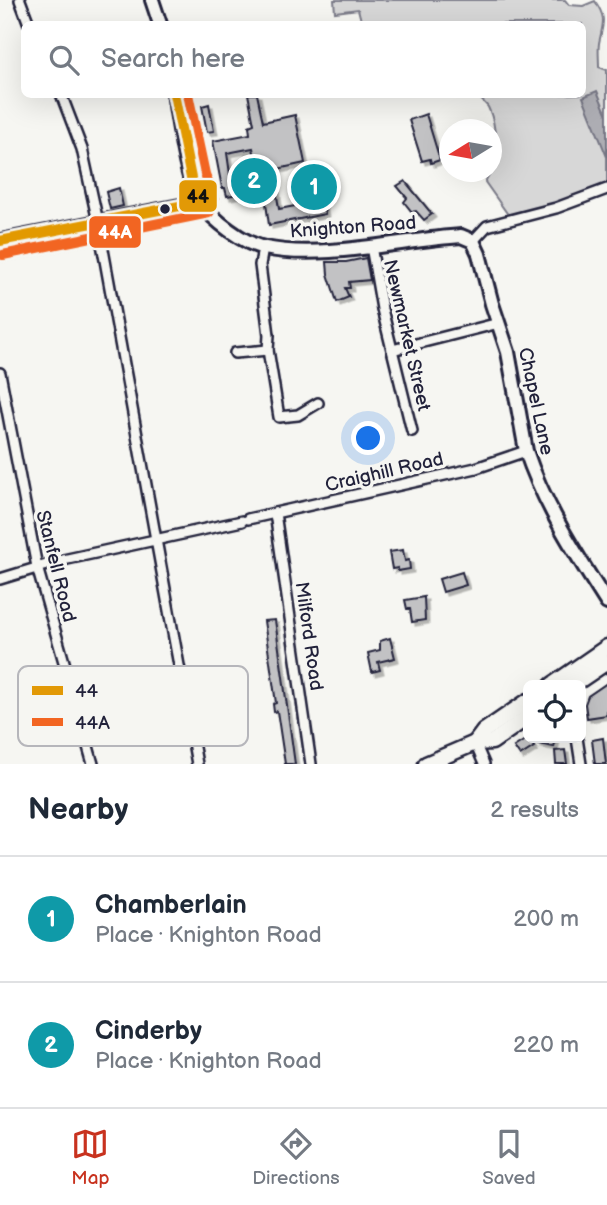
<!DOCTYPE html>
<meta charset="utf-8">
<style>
:root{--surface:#fff;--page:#f2f2f3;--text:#1f2937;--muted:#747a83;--line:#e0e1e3;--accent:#c8321e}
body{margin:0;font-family:"Balsamiq Sans",sans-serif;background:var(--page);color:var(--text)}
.controls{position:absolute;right:21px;bottom:21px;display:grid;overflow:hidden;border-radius:10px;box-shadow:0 7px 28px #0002}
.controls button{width:63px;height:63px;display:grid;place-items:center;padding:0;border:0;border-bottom:2px solid var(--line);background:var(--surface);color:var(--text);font:35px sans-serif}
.compass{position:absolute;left:439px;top:119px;width:63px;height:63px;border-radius:50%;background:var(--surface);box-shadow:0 7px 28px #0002;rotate:259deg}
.you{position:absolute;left:369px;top:439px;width:24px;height:24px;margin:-18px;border:5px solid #fff;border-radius:50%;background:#1a73e8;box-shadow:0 0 0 10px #1a73e833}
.badge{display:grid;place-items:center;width:46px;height:46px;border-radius:50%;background:var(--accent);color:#fff;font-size:23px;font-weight:700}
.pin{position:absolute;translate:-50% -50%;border:4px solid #fff;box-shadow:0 2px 7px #0006}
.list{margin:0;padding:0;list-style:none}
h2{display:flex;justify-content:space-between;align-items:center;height:91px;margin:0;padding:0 28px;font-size:30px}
h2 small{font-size:23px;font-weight:400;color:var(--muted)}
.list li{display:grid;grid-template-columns:46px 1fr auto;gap:21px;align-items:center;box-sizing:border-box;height:126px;padding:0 28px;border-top:2px solid var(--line)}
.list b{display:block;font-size:26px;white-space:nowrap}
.list p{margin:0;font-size:23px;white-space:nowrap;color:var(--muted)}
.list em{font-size:23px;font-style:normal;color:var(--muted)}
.icon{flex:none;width:38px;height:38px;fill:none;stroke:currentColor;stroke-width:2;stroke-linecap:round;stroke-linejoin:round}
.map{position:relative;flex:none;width:607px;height:764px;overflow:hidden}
.search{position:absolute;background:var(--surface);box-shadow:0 7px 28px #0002;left:21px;right:21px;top:21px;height:77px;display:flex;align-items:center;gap:18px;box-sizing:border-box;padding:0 24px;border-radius:10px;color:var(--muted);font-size:26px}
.sheet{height:343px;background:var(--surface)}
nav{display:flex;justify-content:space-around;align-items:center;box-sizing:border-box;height:98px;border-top:2px solid var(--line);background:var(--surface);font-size:19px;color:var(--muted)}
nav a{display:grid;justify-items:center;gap:4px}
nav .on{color:var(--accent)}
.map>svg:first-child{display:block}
</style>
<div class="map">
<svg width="607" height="764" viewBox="0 0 607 764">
<defs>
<filter id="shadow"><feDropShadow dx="3.5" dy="3.5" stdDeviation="0" flood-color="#0004"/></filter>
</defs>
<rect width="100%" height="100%" fill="#f6f6f2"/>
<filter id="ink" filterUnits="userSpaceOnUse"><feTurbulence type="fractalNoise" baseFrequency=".0143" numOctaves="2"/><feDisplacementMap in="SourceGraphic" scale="14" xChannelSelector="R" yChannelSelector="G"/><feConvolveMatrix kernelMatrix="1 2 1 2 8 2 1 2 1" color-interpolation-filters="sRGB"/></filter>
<g filter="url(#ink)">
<!-- green -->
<path fill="#d7d7d7" stroke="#7c7c89" stroke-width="2" d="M 334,0 L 565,0 L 569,5 L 583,6 L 595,1 C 607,19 603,23 599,43 C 598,50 599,59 599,67 L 607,70 L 607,184 L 554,205 L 509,216 L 485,182 C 497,163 499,129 488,107 C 485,103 480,99 477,95 L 582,94 L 582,24 L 362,24 L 358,9 L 335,12 Z"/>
<!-- water -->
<path fill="#adadb3" stroke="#757583" stroke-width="2" d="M 597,91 L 607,115 L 607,157 L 583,97 Z"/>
<!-- building -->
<g fill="#c2c2c4" stroke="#22223b" stroke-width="2" fill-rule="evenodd" filter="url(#shadow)">
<path d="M 248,94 L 257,94 L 263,122 L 295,115 L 305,163 L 273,170 L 279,209 L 311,203 L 305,171 L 316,169 L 325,214 L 269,225 L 264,189 L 227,196 L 225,188 L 222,188 L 213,141 L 250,134 L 249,126 L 254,124 ZM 253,148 L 259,176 L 231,181 L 227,153 Z"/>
<path d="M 209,104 L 214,131 L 207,132 L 202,106 Z"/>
<path d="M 426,114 L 440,160 L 431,163 L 430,159 L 422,161 L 409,120 Z"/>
<path d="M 405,181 L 432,214 L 424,220 L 416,211 L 412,212 L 404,202 L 407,198 L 397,186 Z"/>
<path d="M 119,188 L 123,206 L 110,209 L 106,192 Z"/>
<path d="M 366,258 L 370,280 L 349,282 L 350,288 L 345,288 L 349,297 L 337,302 L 328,274 L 327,262 L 346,262 Z"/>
<path d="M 403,550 L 405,561 L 409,560 L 410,569 L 398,571 L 398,568 L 392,569 L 389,552 Z"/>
<path d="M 462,572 L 466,585 L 443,592 L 439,579 Z"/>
<path d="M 424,597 L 425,620 L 412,622 L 410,609 L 407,609 L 405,600 Z"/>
<path d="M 275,620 L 283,677 L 295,764 L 285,764 L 277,711 L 274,712 L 273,704 L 276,703 L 264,621 Z"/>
<path d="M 390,638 L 395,658 L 378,662 L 380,670 L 372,672 L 368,653 L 380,650 L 380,641 Z"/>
<path d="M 607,683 L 607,715 L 587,718 L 585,704 L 588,696 Z"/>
<path d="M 528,738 L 534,747 L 520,756 L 514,747 Z"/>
<path d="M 539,738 L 556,738 L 554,747 L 538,744 Z"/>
<path d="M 603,738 L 606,764 L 595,764 L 592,740 Z"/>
<path d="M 565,750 L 567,764 L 556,764 L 555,751 Z"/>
</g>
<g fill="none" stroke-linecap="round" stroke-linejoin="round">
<defs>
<g id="street">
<path d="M 20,0 L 29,24"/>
<path d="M 61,94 L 82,149 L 98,222 L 197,764"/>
<path d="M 473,241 L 487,226 L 556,208 L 607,189"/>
<path d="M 371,246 L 382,309 L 412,431"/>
<path d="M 263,248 L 260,265 L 269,335 L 268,350 L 279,417 L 298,415 L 318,403"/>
<path d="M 392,350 L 499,323"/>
<path d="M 235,353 L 268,350"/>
<path d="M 0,373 L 37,567 L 93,764"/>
<path d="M 275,513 L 311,764"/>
<path d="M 248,519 L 476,468 L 526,451"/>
<path d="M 0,579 L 63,560 L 242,521"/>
<path d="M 577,738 L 581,764"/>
<path d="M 475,743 L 484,764"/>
</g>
<g id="secondary">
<path d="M 152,0 L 160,24"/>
<path d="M 174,94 C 179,121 186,182 201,203 C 213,220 244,244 265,248 C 322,260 402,240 461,236 L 473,241 L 479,254 L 492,304 L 508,352 L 526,451 C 544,505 577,556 607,603"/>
<path d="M 0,241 L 200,202"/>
</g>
<g id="primary">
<path d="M 552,685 L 607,647"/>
<path d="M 573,685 L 607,662"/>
<path d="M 475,743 L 484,731 L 528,701"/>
<path d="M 426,764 L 475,743 L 492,742 L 528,717"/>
</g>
</defs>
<!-- street casing -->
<use href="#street" stroke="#22223b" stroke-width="14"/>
<!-- secondary casing -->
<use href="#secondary" stroke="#22223b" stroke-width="18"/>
<!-- primary casing -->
<use href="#primary" stroke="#22223b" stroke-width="19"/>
<!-- street -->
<use href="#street" stroke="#f6f6f2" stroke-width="9"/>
<!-- secondary -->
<use href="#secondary" stroke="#f6f6f2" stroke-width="12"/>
<!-- primary -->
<use href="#primary" stroke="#f6f6f2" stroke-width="14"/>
<defs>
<path id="bus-1" d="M 0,241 L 200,202 L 191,178 L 174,94"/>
<path id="bus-2" d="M 3,255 L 209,213 L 213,206 L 214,200 L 205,174 L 188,94"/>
</defs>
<!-- bus-1 casing -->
<use href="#bus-1" stroke="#f6f6f2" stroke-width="16"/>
<!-- bus-2 casing -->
<use href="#bus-2" stroke="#f6f6f2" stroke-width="16"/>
<!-- bus-1 -->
<use href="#bus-1" stroke="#e29906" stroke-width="10"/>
<!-- bus-2 -->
<use href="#bus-2" stroke="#f26522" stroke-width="10"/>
</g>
</g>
<!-- markers -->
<circle fill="#22223b" stroke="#f6f6f2" stroke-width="2.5" cx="165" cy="209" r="6"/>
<g text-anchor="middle" stroke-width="7" stroke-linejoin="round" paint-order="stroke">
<!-- street labels -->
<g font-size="19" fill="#22223b" stroke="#f6f6f2">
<text transform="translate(353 226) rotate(-4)" y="7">Knighton Road</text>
<text transform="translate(408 335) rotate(77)" y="7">Newmarket Street</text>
<text transform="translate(537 401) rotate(78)" y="7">Chapel Lane</text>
<text transform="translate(384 471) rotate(-13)" y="7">Craighill Road</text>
<text transform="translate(57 566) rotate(76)" y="7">Stanfell Road</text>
<text transform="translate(310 636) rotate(82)" y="7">Milford Road</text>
</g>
</g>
<!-- legend -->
<rect x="18" y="666" width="230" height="80" rx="10" fill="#f6f6f2" stroke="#b6b6bb" stroke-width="2"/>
<rect x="32" y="686" width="31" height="9" fill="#e29906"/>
<rect x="32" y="718" width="31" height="8" fill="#f26522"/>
<g font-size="19" fill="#22223b">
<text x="75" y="697">44</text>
<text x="75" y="729">44A</text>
</g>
<g stroke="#f6f6f2" stroke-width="2.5">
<rect x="178" y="179" width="40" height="34" rx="7" fill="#e29906"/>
<rect x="88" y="215" width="54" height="34" rx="7" fill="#f26522"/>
</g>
<g font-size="19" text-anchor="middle" font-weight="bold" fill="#fff">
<text x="115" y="239">44A</text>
</g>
<g font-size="19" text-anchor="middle" font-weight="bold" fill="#111">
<text x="198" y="203">44</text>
</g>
</svg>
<div class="controls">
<button><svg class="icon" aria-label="locate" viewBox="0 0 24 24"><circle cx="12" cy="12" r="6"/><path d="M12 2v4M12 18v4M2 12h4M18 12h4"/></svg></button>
</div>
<svg class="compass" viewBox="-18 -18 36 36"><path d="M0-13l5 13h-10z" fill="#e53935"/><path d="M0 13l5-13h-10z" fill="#747a83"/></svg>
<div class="you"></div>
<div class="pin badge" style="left:314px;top:187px;background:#0f9aa8">1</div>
<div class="pin badge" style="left:254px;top:181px;background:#0f9aa8">2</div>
<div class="search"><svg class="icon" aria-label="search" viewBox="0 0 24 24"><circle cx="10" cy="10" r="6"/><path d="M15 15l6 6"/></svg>Search here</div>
</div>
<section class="sheet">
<h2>Nearby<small>2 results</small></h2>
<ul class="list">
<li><span class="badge" style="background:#0f9aa8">1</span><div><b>Chamberlain</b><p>Place · Knighton Road</p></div><em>200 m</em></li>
<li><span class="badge" style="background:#0f9aa8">2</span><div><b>Cinderby</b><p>Place · Knighton Road</p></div><em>220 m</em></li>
</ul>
</section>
<nav>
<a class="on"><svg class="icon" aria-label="map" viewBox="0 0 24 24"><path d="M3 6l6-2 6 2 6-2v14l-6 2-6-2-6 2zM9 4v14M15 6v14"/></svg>Map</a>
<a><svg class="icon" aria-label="directions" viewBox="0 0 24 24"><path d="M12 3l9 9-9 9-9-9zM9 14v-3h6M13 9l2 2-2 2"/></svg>Directions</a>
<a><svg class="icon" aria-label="saved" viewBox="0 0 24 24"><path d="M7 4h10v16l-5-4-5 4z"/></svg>Saved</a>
</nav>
